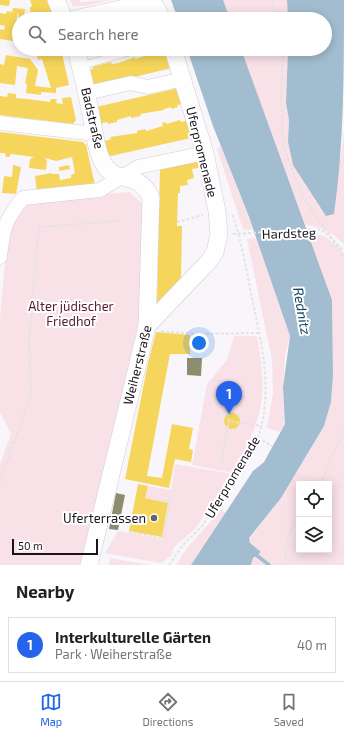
<!DOCTYPE html>
<meta charset="utf-8">
<style>
:root{--surface:#fff;--page:#f2f2f2;--text:#202124;--muted:#757577;--line:#e0e0e0;--accent:#2563eb}
body{margin:0;font-family:"Exo 2",sans-serif;background:var(--page);color:var(--text)}
.controls{position:absolute;right:12px;bottom:12px;display:grid;overflow:hidden;border-radius:0px;box-shadow:0 2px 10px #0003}
.controls button{width:36px;height:36px;display:grid;place-items:center;padding:0;border:0;border-bottom:1px solid var(--line);background:var(--surface);color:var(--text);font:20px sans-serif}
.scale{position:absolute;left:12px;bottom:10px;width:86px;box-sizing:border-box;padding-left:4px;border:2px solid #19151f;border-top:0;font-size:11px;line-height:14px;white-space:nowrap;color:#19151f;-webkit-text-stroke:3px #fff;paint-order:stroke}
.you{position:absolute;left:199px;top:343px;width:14px;height:14px;margin:-10px;border:3px solid #fff;border-radius:50%;background:#1a73e8;box-shadow:0 0 0 6px #1a73e833}
.badge{display:grid;place-items:center;width:26px;height:26px;border-radius:50%;background:var(--accent);color:#fff;font-size:13px;font-weight:700}
.pin{position:absolute;translate:-50% -33px;filter:drop-shadow(0 1px 2px #0008)}
.pin::after{content:'';position:absolute;top:21px;width:14px;height:12px;background:inherit;clip-path:polygon(0 0,100% 0,50% 100%)}
.list{margin:0;padding:0;list-style:none}
h2{display:flex;justify-content:space-between;align-items:center;height:52px;margin:0;padding:0 16px;font-size:17px}
h2 small{font-size:13px;font-weight:400;color:var(--muted)}
.list li{display:grid;grid-template-columns:26px 1fr auto;gap:12px;align-items:center;box-sizing:border-box;height:56px;margin:0 8px 8px;padding:0 8px;border:1px solid var(--line);border-radius:0px}
.list b{display:block;font-size:15px;white-space:nowrap}
.list p{margin:0;font-size:13px;white-space:nowrap;color:var(--muted)}
.list em{font-size:13px;font-style:normal;color:var(--muted)}
.icon{flex:none;width:22px;height:22px;fill:none;stroke:currentColor;stroke-width:2;stroke-linecap:round;stroke-linejoin:round}
.map{position:relative;flex:none;width:344px;height:565px;overflow:hidden}
.search{position:absolute;background:var(--surface);box-shadow:0 2px 10px #0003;left:12px;right:12px;top:12px;height:44px;display:flex;align-items:center;gap:10px;box-sizing:border-box;padding:0 14px;border-radius:22px;color:var(--muted);font-size:15px}
.sheet{height:116px;background:var(--surface)}
nav{display:flex;justify-content:space-around;align-items:center;box-sizing:border-box;height:56px;border-top:1px solid var(--line);background:var(--surface);font-size:11px;color:var(--muted)}
nav a{display:grid;justify-items:center;gap:2px}
nav .on{color:var(--accent)}
.map>svg:first-child{display:block}
</style>
<div class="map">
<svg width="344" height="565" viewBox="0 0 344 565">
<rect width="100%" height="100%" fill="#f8f6fa"/>
<!-- green -->
<g fill="#f9e2e7" fill-rule="evenodd">
<path d="M 70,0 L 80,0 L 80,2 L 110,0 L 85,6 L 73,6 Z"/>
<path d="M 222,0 L 287,0 L 288,19 L 229,19 Z"/>
<path d="M 143,8 L 145,17 L 136,19 L 118,19 L 141,14 Z"/>
<path d="M 239,49 L 288,49 L 286,103 L 289,120 L 288,142 L 293,165 L 308,187 L 341,158 L 344,132 L 344,244 C 331,232 321,226 303,225 Z"/>
<path d="M 221,147 L 253,229 L 243,230 L 217,148 Z"/>
<path d="M 129,192 L 145,206 L 140,327 L 83,565 L 0,565 L 0,464 L 11,434 L 0,412 L 0,319 L 8,228 L 24,202 Z"/>
<path d="M 308,233 C 329,235 330,240 344,254 L 344,565 L 251,565 L 253,558 L 249,539 L 281,498 L 324,426 L 331,402 L 333,376 L 332,300 ZM 299,484 L 329,484 L 329,550 L 299,550 Z"/>
<path d="M 256,238 L 290,336 L 285,356 L 283,387 L 285,424 L 280,432 L 267,428 L 273,393 L 272,360 L 247,239 Z"/>
<path d="M 234,336 L 257,336 C 260,355 264,377 262,398 C 259,425 245,449 233,473 L 192,465 L 207,384 L 227,360 Z"/>
<path d="M 175,464 L 232,474 L 195,529 L 174,547 L 171,556 L 161,563 L 105,553 L 118,531 L 162,539 L 168,503 L 145,498 L 148,486 L 171,490 Z"/>
<path d="M 221,510 L 226,513 L 191,565 L 176,565 L 187,548 Z"/>
<path d="M 110,558 L 150,565 L 109,565 Z"/>
</g>
<!-- water -->
<g fill="#a2bdcf">
<path d="M 171,0 L 223,0 L 230,19 L 178,19 Z"/>
<path d="M 287,0 L 344,0 C 344,71 344,145 334,214 L 326,216 L 293,165 L 288,142 L 289,120 L 286,103 L 288,49 L 325,49 L 325,19 L 288,19 Z"/>
<path d="M 187,49 L 241,49 L 332,300 L 333,376 L 331,402 L 324,426 L 281,498 L 249,538 L 250,543 L 261,552 L 253,558 L 251,565 L 191,565 L 253,471 L 264,462 L 285,424 L 283,387 L 290,336 L 249,217 L 213,126 Z"/>
</g>
<!-- homes -->
<g fill="#f6d55c">
<path d="M 0,0 L 10,0 L 9,6 L 0,5 Z"/>
<path d="M 30,0 L 50,0 L 54,19 L 33,19 L 30,10 L 30,7 L 32,6 Z"/>
<path d="M 13,8 L 25,9 L 24,16 L 19,18 L 18,12 L 14,33 L 19,33 L 19,42 L 0,39 L 0,29 L 4,30 L 5,26 L 0,25 L 0,13 L 6,14 L 7,11 L 12,12 Z"/>
<path d="M 40,49 L 61,49 L 69,85 L 56,88 L 56,93 L 41,92 L 41,95 L 26,93 L 27,84 L 25,84 L 28,68 L 17,66 L 15,85 L 0,83 L 0,64 L 4,65 L 6,55 L 30,59 L 38,70 L 35,86 L 51,88 L 42,59 L 38,60 L 36,52 L 40,51 Z"/>
<path d="M 83,49 L 108,49 L 108,50 L 104,52 L 104,51 L 90,54 L 90,52 L 84,53 Z"/>
<path d="M 160,51 L 160,53 L 167,51 L 172,68 L 92,87 L 88,70 L 93,69 L 92,67 L 111,62 L 112,64 L 118,63 L 135,57 L 135,59 Z"/>
<path d="M 179,88 L 184,104 L 177,105 L 178,107 L 171,109 L 171,107 L 164,109 L 164,110 L 140,114 L 141,116 L 131,118 L 131,116 L 117,120 L 117,122 L 108,124 L 107,122 L 100,124 L 96,107 Z"/>
<path d="M 8,93 L 16,94 L 16,98 L 27,99 L 50,102 L 51,99 L 57,99 L 56,103 L 63,104 L 62,98 L 71,97 L 76,120 L 73,124 L 0,115 L 0,96 L 7,97 Z"/>
<path d="M 180,120 L 181,122 L 189,120 L 195,137 L 111,156 L 108,154 L 105,141 L 111,139 L 110,137 L 137,133 L 137,131 L 145,129 L 146,131 L 163,126 L 162,123 L 166,122 L 166,124 Z"/>
<path d="M 0,132 L 83,142 L 86,145 L 95,185 L 37,193 L 35,176 L 52,173 L 52,174 L 59,174 L 60,180 L 71,178 L 71,175 L 75,173 L 72,157 L 56,161 L 45,158 L 47,161 L 46,170 L 29,168 L 30,159 L 34,157 L 11,154 L 9,157 L 6,157 L 5,153 L 0,153 Z"/>
<path d="M 197,158 L 199,168 L 192,169 L 194,178 L 187,180 L 188,185 L 180,186 L 180,193 L 178,193 L 177,226 L 182,226 L 181,278 L 157,306 L 160,168 Z"/>
<path d="M 13,165 L 21,167 L 16,194 L 2,193 L 4,176 L 12,177 Z"/>
<path d="M 69,165 L 70,169 L 59,171 L 59,167 Z"/>
<path d="M 156,332 L 190,335 L 190,354 L 170,354 L 147,476 L 162,478 L 172,424 L 193,428 L 189,449 L 193,450 L 191,462 L 175,459 L 169,488 L 125,479 L 148,363 Z"/>
<circle cx="232" cy="421" r="8"/>
<path d="M 138,484 L 148,486 L 145,498 L 168,503 L 162,537 L 129,531 Z"/>
</g>
<!-- industry -->
<g fill="#8c8c6e">
<path d="M 187,358 L 202,358 L 201,376 L 187,375 Z"/>
<path d="M 116,493 L 125,495 L 118,530 L 109,529 Z"/>
</g>
<g fill="none" stroke-linecap="round" stroke-linejoin="round">
<!-- stream -->
<path stroke="#a2bdcf" stroke-width="3.5" d="M 255,554 L 269,565"/>
<defs>
<path id="service" d="M 80,66 L 140,49"/>
<g id="minor">
<path d="M 87,93 L 131,83 L 148,87 L 183,79"/>
<path d="M 0,123 L 95,134"/>
<path d="M 0,257 C 3,229 4,221 23,198 L 100,190 L 138,167 L 205,153"/>
</g>
<g id="tertiary">
<path d="M 56,0 L 64,19"/>
<path d="M 75,19 L 147,3 L 156,7 L 162,19"/>
<path d="M 76,49 C 82,71 87,93 91,115 C 94,131 96,152 105,166 C 116,184 139,170 151,198 L 147,326 L 89,565"/>
<path d="M 147,326 L 210,260 L 215,252 L 219,234 L 217,211 L 205,153 L 173,49"/>
</g>
</defs>
<!-- service casing -->
<use href="#service" stroke="#d1ced5" stroke-width="8"/>
<!-- minor casing -->
<use href="#minor" stroke="#d1ced5" stroke-width="15"/>
<!-- tertiary casing -->
<use href="#tertiary" stroke="#d1ced5" stroke-width="18"/>
<!-- path -->
<g stroke="#e3e2e4" stroke-width="2" stroke-dasharray="3 2" stroke-linecap="butt">
<path d="M 273,0 L 272,7 L 279,19"/>
<path d="M 283,49 L 281,97 L 283,145 L 302,196 L 344,256"/>
<path d="M 177,222 L 203,215"/>
<path d="M 233,234 L 317,229"/>
<path d="M 161,331 L 194,334 L 260,333"/>
<path d="M 213,380 L 232,383 L 227,410 L 229,421 L 262,426"/>
<path d="M 258,438 L 272,446"/>
<path d="M 221,462 L 229,422"/>
<path d="M 0,482 L 31,394 L 29,339 L 39,227 L 120,221"/>
<path d="M 320,484 L 344,429"/>
<path d="M 129,532 L 163,538 L 170,502 L 159,500"/>
<path d="M 169,565 L 182,546 L 203,525 L 258,438 C 274,390 261,341 251,294 C 246,267 241,240 232,213"/>
<path d="M 286,565 C 284,547 288,531 299,516"/>
</g>
<!-- service -->
<use href="#service" stroke="#fefefe" stroke-width="7"/>
<!-- minor -->
<use href="#minor" stroke="#fefefe" stroke-width="14"/>
<!-- tertiary -->
<use href="#tertiary" stroke="#fefefe" stroke-width="17"/>
<!-- path-bridge -->
<path stroke="#e3e2e4" stroke-width="2" stroke-dasharray="3 2" stroke-linecap="butt" d="M 317,229 L 325,232 L 344,251"/>
</g>
<!-- markers -->
<circle fill="#67646c" stroke="#fff" stroke-width="1.5" cx="154" cy="518" r="4"/>
<g text-anchor="middle" stroke-width="4" stroke-linejoin="round" paint-order="stroke">
<!-- street labels -->
<g font-size="13" fill="#19151f" stroke="#fff">
<text transform="translate(93 118) rotate(77)" y="5">Badstraße</text>
<text transform="translate(202 152) rotate(76)" y="5">Uferpromenade</text>
<text transform="translate(289 233) rotate(-2)" y="5">Hardsteg</text>
<text transform="translate(137 365) rotate(-76)" y="5">Weiherstraße</text>
<text transform="translate(232 477) rotate(-59)" y="5">Uferpromenade</text>
</g>
<!-- park labels -->
<g font-size="13" fill="#541c2d" stroke="#fff">
<text x="71" y="311">Alter jüdischer<tspan x="71" dy="15">Friedhof</tspan></text>
</g>
<!-- poi labels -->
<g font-size="13" fill="#19151f" stroke="#fff" text-anchor="end">
<text x="146" y="523">Uferterrassen</text>
</g>
<!-- water labels -->
<g font-size="14" font-style="italic" fill="#144761" stroke="#fff">
<text transform="translate(302 311) rotate(80)" y="5">Rednitz</text>
</g>
</g>
</svg>
<div class="controls">
<button><svg class="icon" aria-label="locate" viewBox="0 0 24 24"><circle cx="12" cy="12" r="6"/><path d="M12 2v4M12 18v4M2 12h4M18 12h4"/></svg></button>
<button><svg class="icon" aria-label="layers" viewBox="0 0 24 24"><path d="M12 4l9 5-9 5-9-5zM3 14l9 5 9-5"/></svg></button>
</div>
<div class="scale">50 m</div>
<div class="you"></div>
<div class="pin badge" style="left:229px;top:414px">1</div>
<div class="search"><svg class="icon" aria-label="search" viewBox="0 0 24 24"><circle cx="10" cy="10" r="6"/><path d="M15 15l6 6"/></svg>Search here</div>
</div>
<section class="sheet">
<h2>Nearby<small></small></h2>
<ul class="list">
<li><span class="badge">1</span><div><b>Interkulturelle Gärten</b><p>Park · Weiherstraße</p></div><em>40 m</em></li>
</ul>
</section>
<nav>
<a class="on"><svg class="icon" aria-label="map" viewBox="0 0 24 24"><path d="M3 6l6-2 6 2 6-2v14l-6 2-6-2-6 2zM9 4v14M15 6v14"/></svg>Map</a>
<a><svg class="icon" aria-label="directions" viewBox="0 0 24 24"><path d="M12 3l9 9-9 9-9-9zM9 14v-3h6M13 9l2 2-2 2"/></svg>Directions</a>
<a><svg class="icon" aria-label="saved" viewBox="0 0 24 24"><path d="M7 4h10v16l-5-4-5 4z"/></svg>Saved</a>
</nav>
